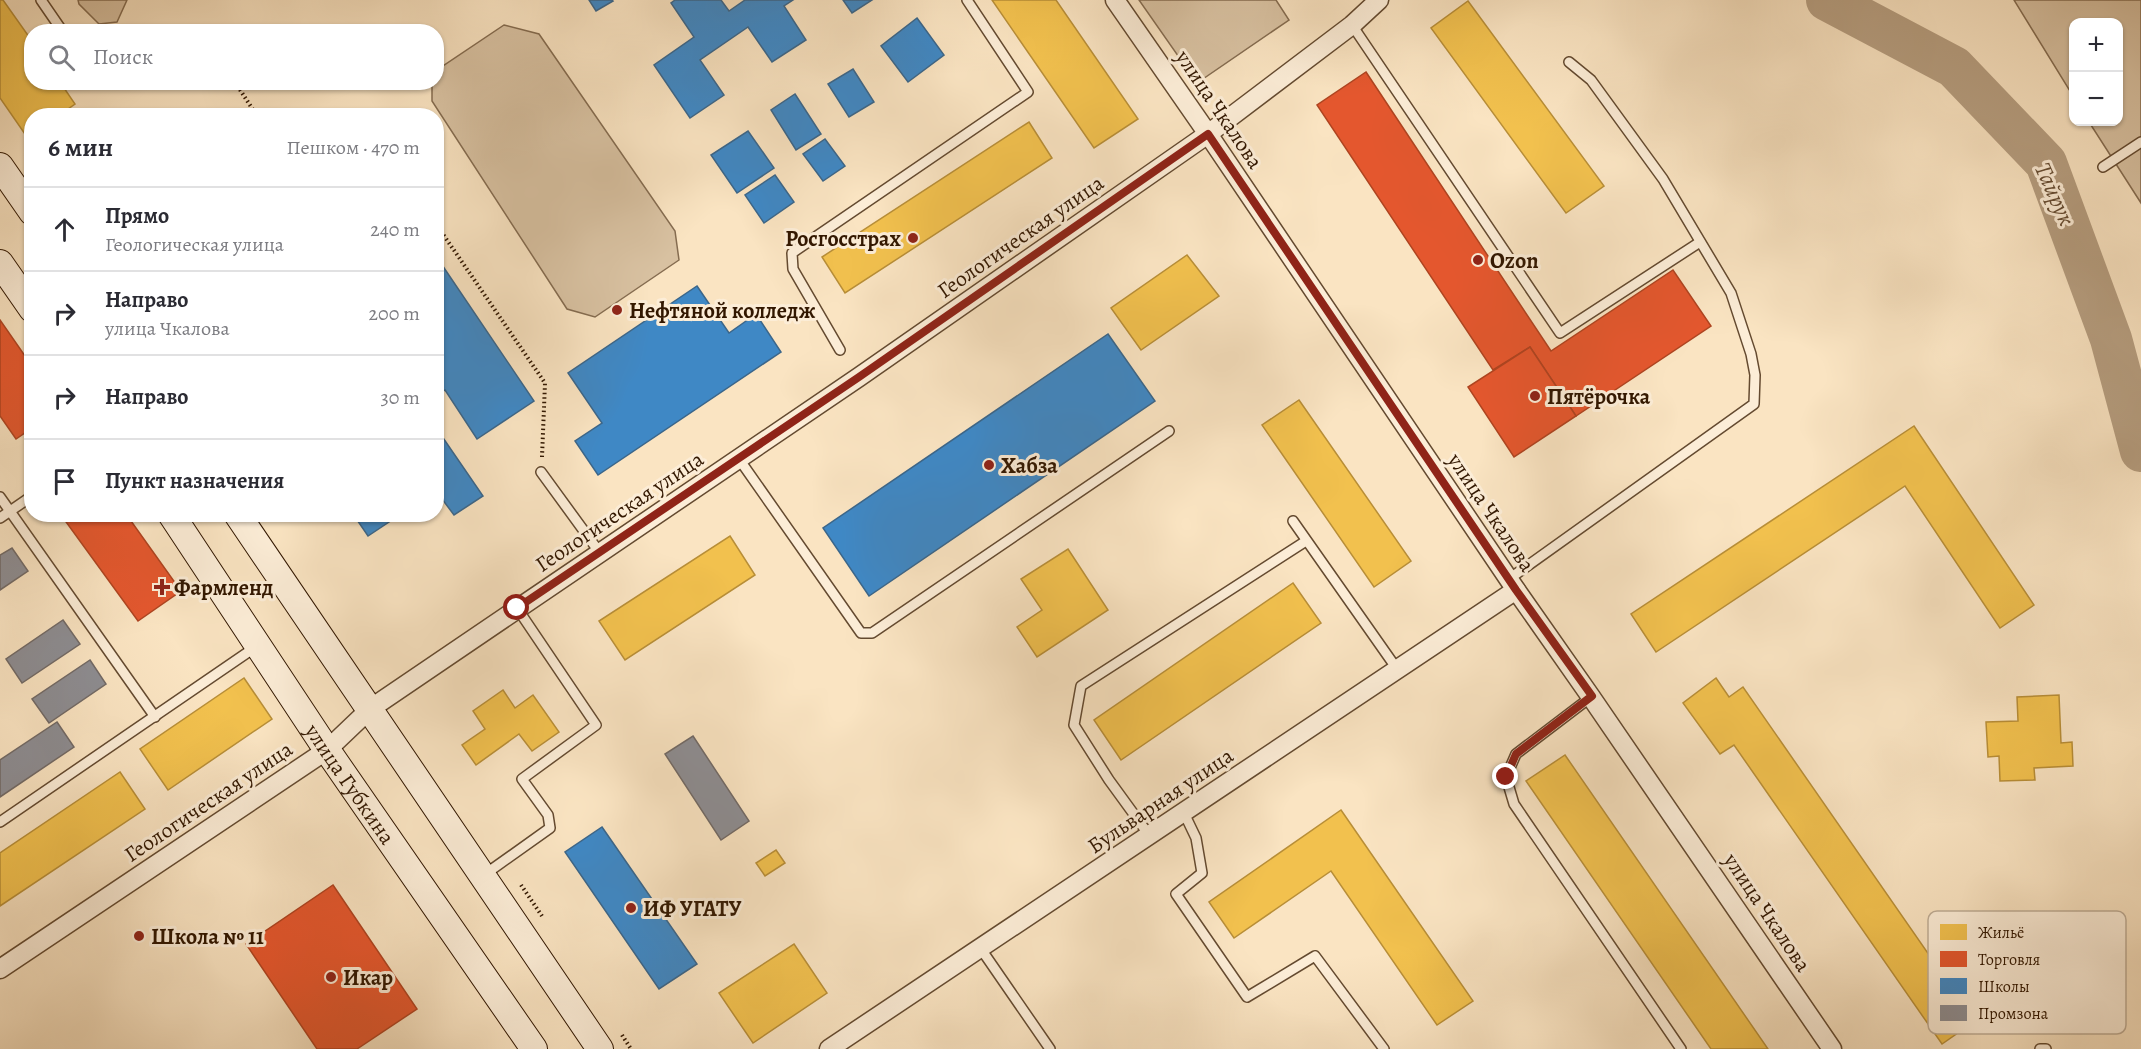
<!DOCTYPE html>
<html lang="ru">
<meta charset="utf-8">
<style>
:root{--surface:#fff;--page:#f2f2f3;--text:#2b2b33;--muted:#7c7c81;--line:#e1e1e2}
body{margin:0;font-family:Alegreya,serif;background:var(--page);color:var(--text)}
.controls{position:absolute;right:18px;top:18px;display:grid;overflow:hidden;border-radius:12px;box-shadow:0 2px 4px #0004}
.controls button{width:54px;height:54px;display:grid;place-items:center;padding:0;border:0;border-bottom:2px solid var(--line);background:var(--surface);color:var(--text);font:30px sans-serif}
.stop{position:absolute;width:18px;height:18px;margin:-14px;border:4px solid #8f2418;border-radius:50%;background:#fff}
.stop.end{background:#8f2418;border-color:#fff;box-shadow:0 2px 6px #0008}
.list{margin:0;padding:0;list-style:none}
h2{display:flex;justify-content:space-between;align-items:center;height:78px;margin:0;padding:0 24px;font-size:26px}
h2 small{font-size:20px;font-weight:400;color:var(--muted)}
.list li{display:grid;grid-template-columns:39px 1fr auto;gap:18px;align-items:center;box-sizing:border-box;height:84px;padding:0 24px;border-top:2px solid var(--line)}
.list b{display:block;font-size:22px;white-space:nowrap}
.list p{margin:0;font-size:20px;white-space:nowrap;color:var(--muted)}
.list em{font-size:20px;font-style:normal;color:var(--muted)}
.icon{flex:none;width:33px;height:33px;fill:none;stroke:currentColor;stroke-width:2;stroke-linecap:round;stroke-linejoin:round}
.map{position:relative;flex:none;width:2141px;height:1049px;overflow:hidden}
.search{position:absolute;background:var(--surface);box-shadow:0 2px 4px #0004;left:24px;top:24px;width:420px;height:66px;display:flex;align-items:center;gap:15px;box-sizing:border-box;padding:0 21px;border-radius:24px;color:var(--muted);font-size:22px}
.panel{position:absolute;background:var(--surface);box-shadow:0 2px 4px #0004;left:24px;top:108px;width:420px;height:414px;border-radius:24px}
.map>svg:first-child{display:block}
</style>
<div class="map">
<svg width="2141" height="1049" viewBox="0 0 2141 1049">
<rect width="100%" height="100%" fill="#fae4c2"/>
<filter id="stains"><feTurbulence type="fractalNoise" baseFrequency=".00333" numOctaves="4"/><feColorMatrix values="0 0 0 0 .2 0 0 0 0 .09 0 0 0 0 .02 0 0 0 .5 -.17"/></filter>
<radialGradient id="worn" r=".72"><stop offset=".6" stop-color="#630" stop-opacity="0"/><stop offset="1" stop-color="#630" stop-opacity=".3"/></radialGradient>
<!-- green -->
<g fill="#d8c1a1" stroke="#856c50" stroke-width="1.5">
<path d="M 78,0 L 127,0 L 117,22 L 99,24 L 79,4 Z"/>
<path d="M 1139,0 L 1276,0 L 1289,20 L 1197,83 Z"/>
<path d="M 2014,0 L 2141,0 L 2141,203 L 2089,122 L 2118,122 L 2118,22 L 2074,22 L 2073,96 Z"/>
<path d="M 504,25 L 539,34 L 675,231 L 679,260 L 595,317 L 567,309 L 432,101 L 432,83 L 436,82 L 437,70 Z"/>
</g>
<!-- homes -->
<g fill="#f2c14e" stroke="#b88e37" stroke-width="1.5">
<path d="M 0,0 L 3,0 L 32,41 L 32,82 L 60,82 L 75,104 L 58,116 L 32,116 L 32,134 L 27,137 L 0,98 Z"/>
<path d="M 992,0 L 1056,0 L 1138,119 L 1094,148 Z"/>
<path d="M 1468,1 L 1604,186 L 1566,213 L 1431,28 Z"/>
<path d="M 1029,122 L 1052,158 L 845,293 L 822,257 Z"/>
<path d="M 1187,255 L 1219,296 L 1141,350 L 1111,308 Z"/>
<path d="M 1299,400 L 1411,561 L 1374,587 L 1262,425 Z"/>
<path d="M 1914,426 L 2034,605 L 2000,628 L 1905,486 L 1656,652 L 1631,614 Z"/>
<path d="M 730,536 L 755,575 L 625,660 L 599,621 Z"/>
<path d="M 1068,549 L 1108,610 L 1037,657 L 1017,627 L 1042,610 L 1021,579 Z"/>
<path d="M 1293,583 L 1321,623 L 1121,760 L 1094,720 Z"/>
<path d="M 244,678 L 272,719 L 168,790 L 140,749 Z"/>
<path d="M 1716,678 L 1729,697 L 1743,687 L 1975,1021 L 1942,1044 L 1734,745 L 1720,754 L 1683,703 Z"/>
<path d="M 503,690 L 515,708 L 533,695 L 559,732 L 532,751 L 519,734 L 476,765 L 462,745 L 485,729 L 473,711 Z"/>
<path d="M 2059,695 L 2061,743 L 2072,742 L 2073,766 L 2034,768 L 2035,780 L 2000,781 L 1999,756 L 1988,757 L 1986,722 L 2018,721 L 2017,697 Z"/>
<path d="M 1565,755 L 1768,1049 L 1711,1049 L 1526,781 Z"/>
<path d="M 120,772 L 145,809 L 0,906 L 0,853 Z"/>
<path d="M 1341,810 L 1473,1001 L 1437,1025 L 1331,871 L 1234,938 L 1209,902 Z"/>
<path d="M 776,850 L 785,863 L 765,876 L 756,863 Z"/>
<path d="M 794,944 L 827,993 L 753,1043 L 719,993 Z"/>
</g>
<!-- shops -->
<g fill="#e4572e" stroke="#af4420" stroke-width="1.5">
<path d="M 1366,72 L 1551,351 L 1673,270 L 1711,326 L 1576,416 L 1530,347 L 1493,370 L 1317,105 Z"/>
<path d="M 0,320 L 32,366 L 32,428 L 16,439 L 0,416 Z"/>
<path d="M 1530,347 L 1576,416 L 1514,457 L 1468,387 Z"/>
<path d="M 126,514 L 181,591 L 138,621 L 61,515 Z"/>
<path d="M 333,885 L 417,1009 L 357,1049 L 317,1049 L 246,944 Z"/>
</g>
<!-- schools -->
<g fill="#3f88c5" stroke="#3b668a" stroke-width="1.5">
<path d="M 589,0 L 612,0 L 613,1 L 596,11 Z"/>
<path d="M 675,0 L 721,0 L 729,11 L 745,0 L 793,0 L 784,6 L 806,40 L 772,62 L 748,27 L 700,60 L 724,95 L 690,118 L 654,65 L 694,37 L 671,3 Z"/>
<path d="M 843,0 L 872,0 L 852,13 Z"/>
<path d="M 917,18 L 944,55 L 908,82 L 881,46 Z"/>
<path d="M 853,69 L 874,102 L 849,117 L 828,84 Z"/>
<path d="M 795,94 L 821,134 L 796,150 L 771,110 Z"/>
<path d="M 748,131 L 774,168 L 737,193 L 711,155 Z"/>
<path d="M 825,139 L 845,166 L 823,181 L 803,154 Z"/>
<path d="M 775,175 L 794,202 L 764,223 L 745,195 Z"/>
<path d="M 436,256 L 534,401 L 477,439 L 445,390 L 436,396 Z"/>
<path d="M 697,286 L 729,333 L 756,314 L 781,352 L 598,475 L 575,441 L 602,423 L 568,373 Z"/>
<path d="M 1108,334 L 1155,401 L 869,596 L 823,528 Z"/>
<path d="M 439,432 L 483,496 L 454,515 L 436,491 L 436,434 Z"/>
<path d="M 353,514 L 401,514 L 368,536 Z"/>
<path d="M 602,827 L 697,964 L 659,989 L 565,852 Z"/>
</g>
<!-- industry -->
<g fill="#8d8d92" stroke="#726a66" stroke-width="1.5">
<path d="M 12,548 L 28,571 L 0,590 L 0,555 Z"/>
<path d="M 63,620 L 80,644 L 22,683 L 6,659 Z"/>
<path d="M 90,660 L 106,684 L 49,723 L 32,699 Z"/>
<path d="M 57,722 L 74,747 L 0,797 L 0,760 Z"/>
<path d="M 693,736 L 749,821 L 721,840 L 665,754 Z"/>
</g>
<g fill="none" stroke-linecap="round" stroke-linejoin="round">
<!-- river -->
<path stroke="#b69e80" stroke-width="42" d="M 1827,0 L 1954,67 L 2046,163 L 2111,339 L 2141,451"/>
<defs>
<g id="lane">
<path d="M 41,0 L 63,32"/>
<path d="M 1352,25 L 1560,333 L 1700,242"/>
<path d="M 2103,167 L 2141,142"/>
<path d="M 840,350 L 793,269 L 792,253 L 1028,92 L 967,0"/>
<path d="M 739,459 L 861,633 L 872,633 L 1169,431"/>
<path d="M 541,472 L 600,553"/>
<path d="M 0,497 L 155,717"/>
<path d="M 0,518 L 32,496"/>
<path d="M 1293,521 L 1397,669"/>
<path d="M 1509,579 L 1754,404 L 1755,375 L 1751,354 L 1731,293 L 1663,179 L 1591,80 L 1569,62"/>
<path d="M 1591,697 L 1516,754 L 1506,777 L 1514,804 L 1681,1049"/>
<path d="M 1184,813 L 1196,838 L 1202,873 L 1176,894 L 1247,997 L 1315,956 L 1384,1049"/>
<path d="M 0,822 L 257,646"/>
<path d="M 1149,835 L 1109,780 L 1074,725 L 1081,686 L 1306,541"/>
<path d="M 484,875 L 550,828 L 548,815 L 522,779 L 596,725 L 517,608"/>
<path d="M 981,949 L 1050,1049"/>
<path d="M 2040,1049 L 2046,1049"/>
</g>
<g id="street">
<path d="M 1115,0 L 1208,134 L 1516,590 L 1591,697 L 1832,1049"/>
<path d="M 0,969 L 327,750 L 370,709 L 859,377 L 1208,134 L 1352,25 L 1379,0"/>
<path d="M 829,1049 L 1516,590"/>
</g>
<g id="secondary">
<path d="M 0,166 L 32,212"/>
<path d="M 0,263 L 32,309"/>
<path id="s1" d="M 171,514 L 327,750 L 534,1049"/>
<path d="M 237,514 L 600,1049"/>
</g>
</defs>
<!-- lane casing -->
<use href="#lane" stroke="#644a30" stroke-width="12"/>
<!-- street casing -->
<use href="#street" stroke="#644a30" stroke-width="21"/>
<!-- secondary casing -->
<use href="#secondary" stroke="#321700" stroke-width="28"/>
<!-- path -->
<g stroke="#321700" stroke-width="4" stroke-dasharray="1.5 3" stroke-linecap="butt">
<path d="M 235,82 L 257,116"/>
<path d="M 436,224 L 545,383 L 542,457"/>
<path d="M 521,885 L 542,916"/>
<path d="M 622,1035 L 631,1049"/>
</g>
<!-- lane -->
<use href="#lane" stroke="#fcedd7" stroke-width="9"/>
<!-- street -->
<use href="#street" stroke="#fcedd7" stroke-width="18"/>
<!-- secondary -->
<use href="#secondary" stroke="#fcedd7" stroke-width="26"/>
</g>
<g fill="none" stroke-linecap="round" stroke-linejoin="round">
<!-- route -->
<path stroke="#8f2418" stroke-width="8" d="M 517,608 L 859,377 L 1208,134 L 1516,590 L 1592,696 L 1516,754 L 1506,777"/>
</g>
<!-- markers -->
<g fill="#8f2418" stroke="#fcedd7" stroke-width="2">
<circle cx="913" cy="238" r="6"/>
<circle cx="1478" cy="260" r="6"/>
<circle cx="617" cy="310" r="6"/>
<circle cx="1535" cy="396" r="6"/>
<circle cx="989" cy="465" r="6"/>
<path d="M159 578h6v6h6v6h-6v6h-6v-6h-6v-6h6z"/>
<circle cx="631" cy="908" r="6"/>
<circle cx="139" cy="936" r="6"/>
<circle cx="331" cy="977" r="6"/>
</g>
<g text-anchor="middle" stroke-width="6" stroke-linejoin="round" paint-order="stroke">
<!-- street labels -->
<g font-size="22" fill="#321700" stroke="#fcedd7">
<text transform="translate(1220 109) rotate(56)" y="8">улица Чкалова</text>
<text transform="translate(1020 236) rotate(-35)" y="8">Геологическая улица</text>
<text transform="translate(619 511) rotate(-34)" y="8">Геологическая улица</text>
<text transform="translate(1492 512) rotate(56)" y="8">улица Чкалова</text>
<text dy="8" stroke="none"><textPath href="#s1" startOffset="324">улица Губкина</textPath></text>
<text transform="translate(1160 800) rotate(-34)" y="8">Бульварная улица</text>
<text transform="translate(208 801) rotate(-34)" y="8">Геологическая улица</text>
<text transform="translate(1768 912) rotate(56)" y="8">улица Чкалова</text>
</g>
<!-- poi labels -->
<g font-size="22" font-weight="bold" fill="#321700" stroke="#fcedd7" text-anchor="start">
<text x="901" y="246" text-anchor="end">Росгосстрах</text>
<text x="1490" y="268">Ozon</text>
<text x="629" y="318">Нефтяной колледж</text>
<text x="1547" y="404">Пятёрочка</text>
<text x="1001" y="473">Хабза</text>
<text x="174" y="595">Фармленд</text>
<text x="643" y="916">ИФ УГАТУ</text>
<text x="151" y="944">Школа № 11</text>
<text x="343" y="985">Икар</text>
</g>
<!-- water labels -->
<g font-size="24" font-style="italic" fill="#674d33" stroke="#fcedd7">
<text transform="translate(2055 194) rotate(66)" y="8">Тайрук</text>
</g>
</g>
<!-- legend -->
<rect x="1928" y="911" width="198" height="123" rx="9" fill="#fcedd7" stroke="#bfad96" stroke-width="1.5"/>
<rect x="1940" y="924" width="27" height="16" fill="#f2c14e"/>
<rect x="1940" y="951" width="27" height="16" fill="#e4572e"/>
<rect x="1940" y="978" width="27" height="16" fill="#3f88c5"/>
<rect x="1940" y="1005" width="27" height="16" fill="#8d8d92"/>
<g font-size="16" fill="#321700">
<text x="1978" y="938">Жильё</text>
<text x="1978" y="965">Торговля</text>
<text x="1978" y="992">Школы</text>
<text x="1978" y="1019">Промзона</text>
</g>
<rect width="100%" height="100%" filter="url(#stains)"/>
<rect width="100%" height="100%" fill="url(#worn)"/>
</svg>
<div class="controls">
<button>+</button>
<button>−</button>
</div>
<div class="stop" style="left:517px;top:608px"></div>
<div class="stop end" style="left:1506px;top:777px"></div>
<div class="search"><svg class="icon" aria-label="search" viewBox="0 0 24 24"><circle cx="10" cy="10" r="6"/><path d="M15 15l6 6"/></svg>Поиск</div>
<section class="panel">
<h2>6 мин<small>Пешком · 470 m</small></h2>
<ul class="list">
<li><svg class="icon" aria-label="ahead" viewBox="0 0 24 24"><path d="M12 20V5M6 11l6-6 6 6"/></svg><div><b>Прямо</b><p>Геологическая улица</p></div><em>240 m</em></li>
<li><svg class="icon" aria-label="right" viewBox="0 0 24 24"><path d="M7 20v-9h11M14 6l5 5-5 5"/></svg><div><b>Направо</b><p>улица Чкалова</p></div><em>200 m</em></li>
<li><svg class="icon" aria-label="right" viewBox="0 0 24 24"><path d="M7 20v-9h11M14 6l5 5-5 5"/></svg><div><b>Направо</b></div><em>30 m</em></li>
<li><svg class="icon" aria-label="arrive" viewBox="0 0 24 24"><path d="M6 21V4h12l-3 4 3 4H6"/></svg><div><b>Пункт назначения</b></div></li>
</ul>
</section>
</div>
